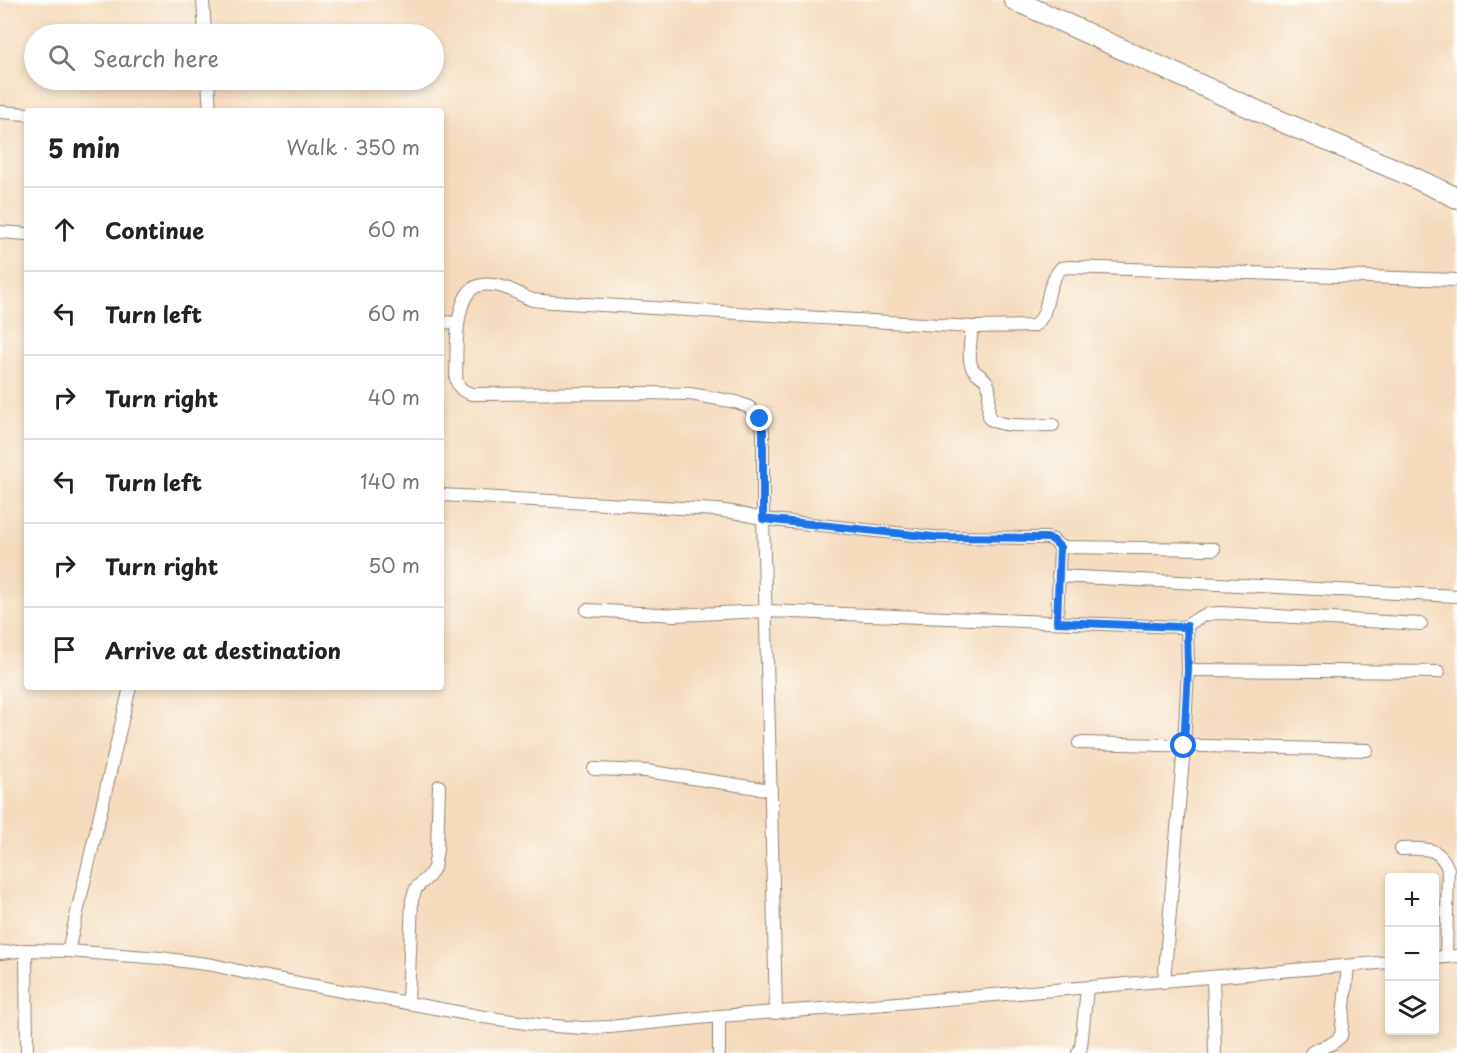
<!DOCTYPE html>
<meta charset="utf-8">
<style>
:root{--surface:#fff;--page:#f2f2f2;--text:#222;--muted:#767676;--line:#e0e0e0}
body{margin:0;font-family:"Playpen Sans",sans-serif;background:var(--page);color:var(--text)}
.controls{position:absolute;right:18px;bottom:18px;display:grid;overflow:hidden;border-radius:6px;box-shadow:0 3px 9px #0003}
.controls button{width:54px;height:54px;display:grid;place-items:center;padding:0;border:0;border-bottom:2px solid var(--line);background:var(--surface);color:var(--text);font:30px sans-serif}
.stop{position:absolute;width:18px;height:18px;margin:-14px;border:4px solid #1a73e8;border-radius:50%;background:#fff}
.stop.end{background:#1a73e8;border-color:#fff;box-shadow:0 2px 6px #0008}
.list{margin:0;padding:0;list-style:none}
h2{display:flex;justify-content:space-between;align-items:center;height:78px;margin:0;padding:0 24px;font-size:26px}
h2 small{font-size:20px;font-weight:400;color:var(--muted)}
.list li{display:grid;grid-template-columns:39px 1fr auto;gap:18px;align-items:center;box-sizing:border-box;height:84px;padding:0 24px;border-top:2px solid var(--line)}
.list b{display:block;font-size:22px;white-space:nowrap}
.list em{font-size:20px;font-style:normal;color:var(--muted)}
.icon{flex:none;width:33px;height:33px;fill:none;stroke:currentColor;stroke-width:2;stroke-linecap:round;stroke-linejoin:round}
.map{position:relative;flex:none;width:1457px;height:1053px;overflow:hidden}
.search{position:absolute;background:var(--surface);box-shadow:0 3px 9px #0003;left:24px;top:24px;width:420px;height:66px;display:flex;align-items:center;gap:15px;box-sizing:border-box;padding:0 21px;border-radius:33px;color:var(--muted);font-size:22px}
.panel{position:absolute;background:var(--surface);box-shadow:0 3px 9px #0003;left:24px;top:108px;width:420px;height:582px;border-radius:6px}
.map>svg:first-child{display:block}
</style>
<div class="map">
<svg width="1457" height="1053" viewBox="0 0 1457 1053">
<rect width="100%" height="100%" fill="#fdfcf7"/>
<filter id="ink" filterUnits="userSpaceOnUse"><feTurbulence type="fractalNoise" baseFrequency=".0167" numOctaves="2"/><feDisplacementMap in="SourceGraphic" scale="12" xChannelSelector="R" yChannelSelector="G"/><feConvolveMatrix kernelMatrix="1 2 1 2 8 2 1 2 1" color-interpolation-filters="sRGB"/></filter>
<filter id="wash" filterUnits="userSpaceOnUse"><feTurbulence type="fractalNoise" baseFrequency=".008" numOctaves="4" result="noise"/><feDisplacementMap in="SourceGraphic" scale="24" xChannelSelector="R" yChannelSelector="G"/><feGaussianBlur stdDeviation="1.35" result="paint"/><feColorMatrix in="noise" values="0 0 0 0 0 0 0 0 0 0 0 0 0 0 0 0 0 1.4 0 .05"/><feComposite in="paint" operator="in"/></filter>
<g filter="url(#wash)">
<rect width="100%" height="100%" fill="#f4dbbe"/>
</g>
<g filter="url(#ink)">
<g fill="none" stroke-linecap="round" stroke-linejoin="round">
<defs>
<g id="minor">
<path d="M 203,0 L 205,34"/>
<path d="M 208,80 L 210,111"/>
<path d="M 0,112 L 27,114"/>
<path d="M 0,232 L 27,234"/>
<path d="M 441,322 L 458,323"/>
<path d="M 972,327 C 971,337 967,361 973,369 C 976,374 984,377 987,382 C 993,392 985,407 990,419 C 1004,428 1036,425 1053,425"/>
<path d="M 441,495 L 717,510 L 738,513 L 763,519 L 933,537 L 1047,538 L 1053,540 L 1060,547 L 1214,549"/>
<path d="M 1058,576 L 1457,596"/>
<path d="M 587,610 L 675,615 L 766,611 L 1180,627 C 1190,626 1195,618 1205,615 C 1210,613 1215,613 1221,613 L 1421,624"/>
<path d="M 1057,622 L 1060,547"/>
<path d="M 1188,670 L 1439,672"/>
<path d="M 1079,743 L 1367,750"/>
<path d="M 594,769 L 646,771 L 771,790"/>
<path d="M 1401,849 C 1423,849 1439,845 1448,869 L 1446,957"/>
<path d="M 26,950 L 27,1053"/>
<path d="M 68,951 L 130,687"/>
<path d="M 0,953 L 26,950 L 68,951 L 160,958 L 213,965 L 260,976 L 484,1017 L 540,1025 L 583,1028 L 609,1027 L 719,1016 L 837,1008 L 1390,962"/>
<path d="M 1434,958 L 1457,956"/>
<path d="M 1213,977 L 1215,1053"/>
<path d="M 1164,982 L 1184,746 L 1188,670 L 1187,626"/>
<path d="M 408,1003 L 412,900 L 416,888 L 429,876 L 434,868 L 437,850 L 439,786"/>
<path d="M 776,1013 L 771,802 L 763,519 L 763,430 L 760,419 L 749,407 L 736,402 L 690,394 L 644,393 L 472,394 C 462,391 458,388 456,378 C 457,355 454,310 469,292 C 476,282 493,284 503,287 C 514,290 523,297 533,300 C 539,301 546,301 552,302 L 972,327 L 1033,326 C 1047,318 1046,300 1051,286 C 1053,279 1057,273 1061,268 L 1069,267 L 1457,280"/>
<path d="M 719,1016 L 719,1053"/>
<path d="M 1078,1053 L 1081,1047 L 1087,988"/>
<path d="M 1311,1053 C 1316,1048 1323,1048 1329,1045 C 1334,1043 1337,1040 1341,1036 L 1348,966"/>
</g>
<path id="trunk" d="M 1014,0 L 1273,118 L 1404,173 L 1457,198"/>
</defs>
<!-- minor casing -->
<use href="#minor" stroke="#908374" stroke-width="14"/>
<!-- trunk casing -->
<use href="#trunk" stroke="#908374" stroke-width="22"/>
<!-- minor -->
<use href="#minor" stroke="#fff" stroke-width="12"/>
<!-- trunk -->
<use href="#trunk" stroke="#fff" stroke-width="20"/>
</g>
</g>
<g fill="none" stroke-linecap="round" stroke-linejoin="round" filter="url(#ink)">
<!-- route -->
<path stroke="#1a73e8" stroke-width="8" d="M 760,419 L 763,430 L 763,519 L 933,537 L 1047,538 L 1053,540 L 1060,547 L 1057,622 L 1180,627 L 1187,626 L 1188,670 L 1184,746"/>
</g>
</svg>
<div class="controls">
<button>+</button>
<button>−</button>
<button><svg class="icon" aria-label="layers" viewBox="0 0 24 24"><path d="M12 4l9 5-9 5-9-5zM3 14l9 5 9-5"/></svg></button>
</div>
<div class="stop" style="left:1184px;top:746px"></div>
<div class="stop end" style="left:760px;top:419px"></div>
<div class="search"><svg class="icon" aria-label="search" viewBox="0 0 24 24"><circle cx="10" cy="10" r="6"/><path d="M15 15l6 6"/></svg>Search here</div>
<section class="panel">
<h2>5 min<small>Walk · 350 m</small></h2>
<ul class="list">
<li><svg class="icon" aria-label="ahead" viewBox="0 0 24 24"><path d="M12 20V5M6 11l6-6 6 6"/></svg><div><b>Continue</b></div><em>60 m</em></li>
<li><svg class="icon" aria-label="left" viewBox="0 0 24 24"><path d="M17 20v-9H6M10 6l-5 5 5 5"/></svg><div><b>Turn left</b></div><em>60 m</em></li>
<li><svg class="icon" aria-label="right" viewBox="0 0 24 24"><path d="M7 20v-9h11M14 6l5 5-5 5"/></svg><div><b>Turn right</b></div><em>40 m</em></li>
<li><svg class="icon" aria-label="left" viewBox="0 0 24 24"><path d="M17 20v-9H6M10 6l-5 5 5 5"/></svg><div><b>Turn left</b></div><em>140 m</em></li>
<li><svg class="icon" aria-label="right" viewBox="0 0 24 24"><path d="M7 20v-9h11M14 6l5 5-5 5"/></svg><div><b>Turn right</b></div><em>50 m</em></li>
<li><svg class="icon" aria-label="arrive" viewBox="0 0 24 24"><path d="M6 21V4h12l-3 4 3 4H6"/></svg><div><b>Arrive at destination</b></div></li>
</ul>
</section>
</div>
